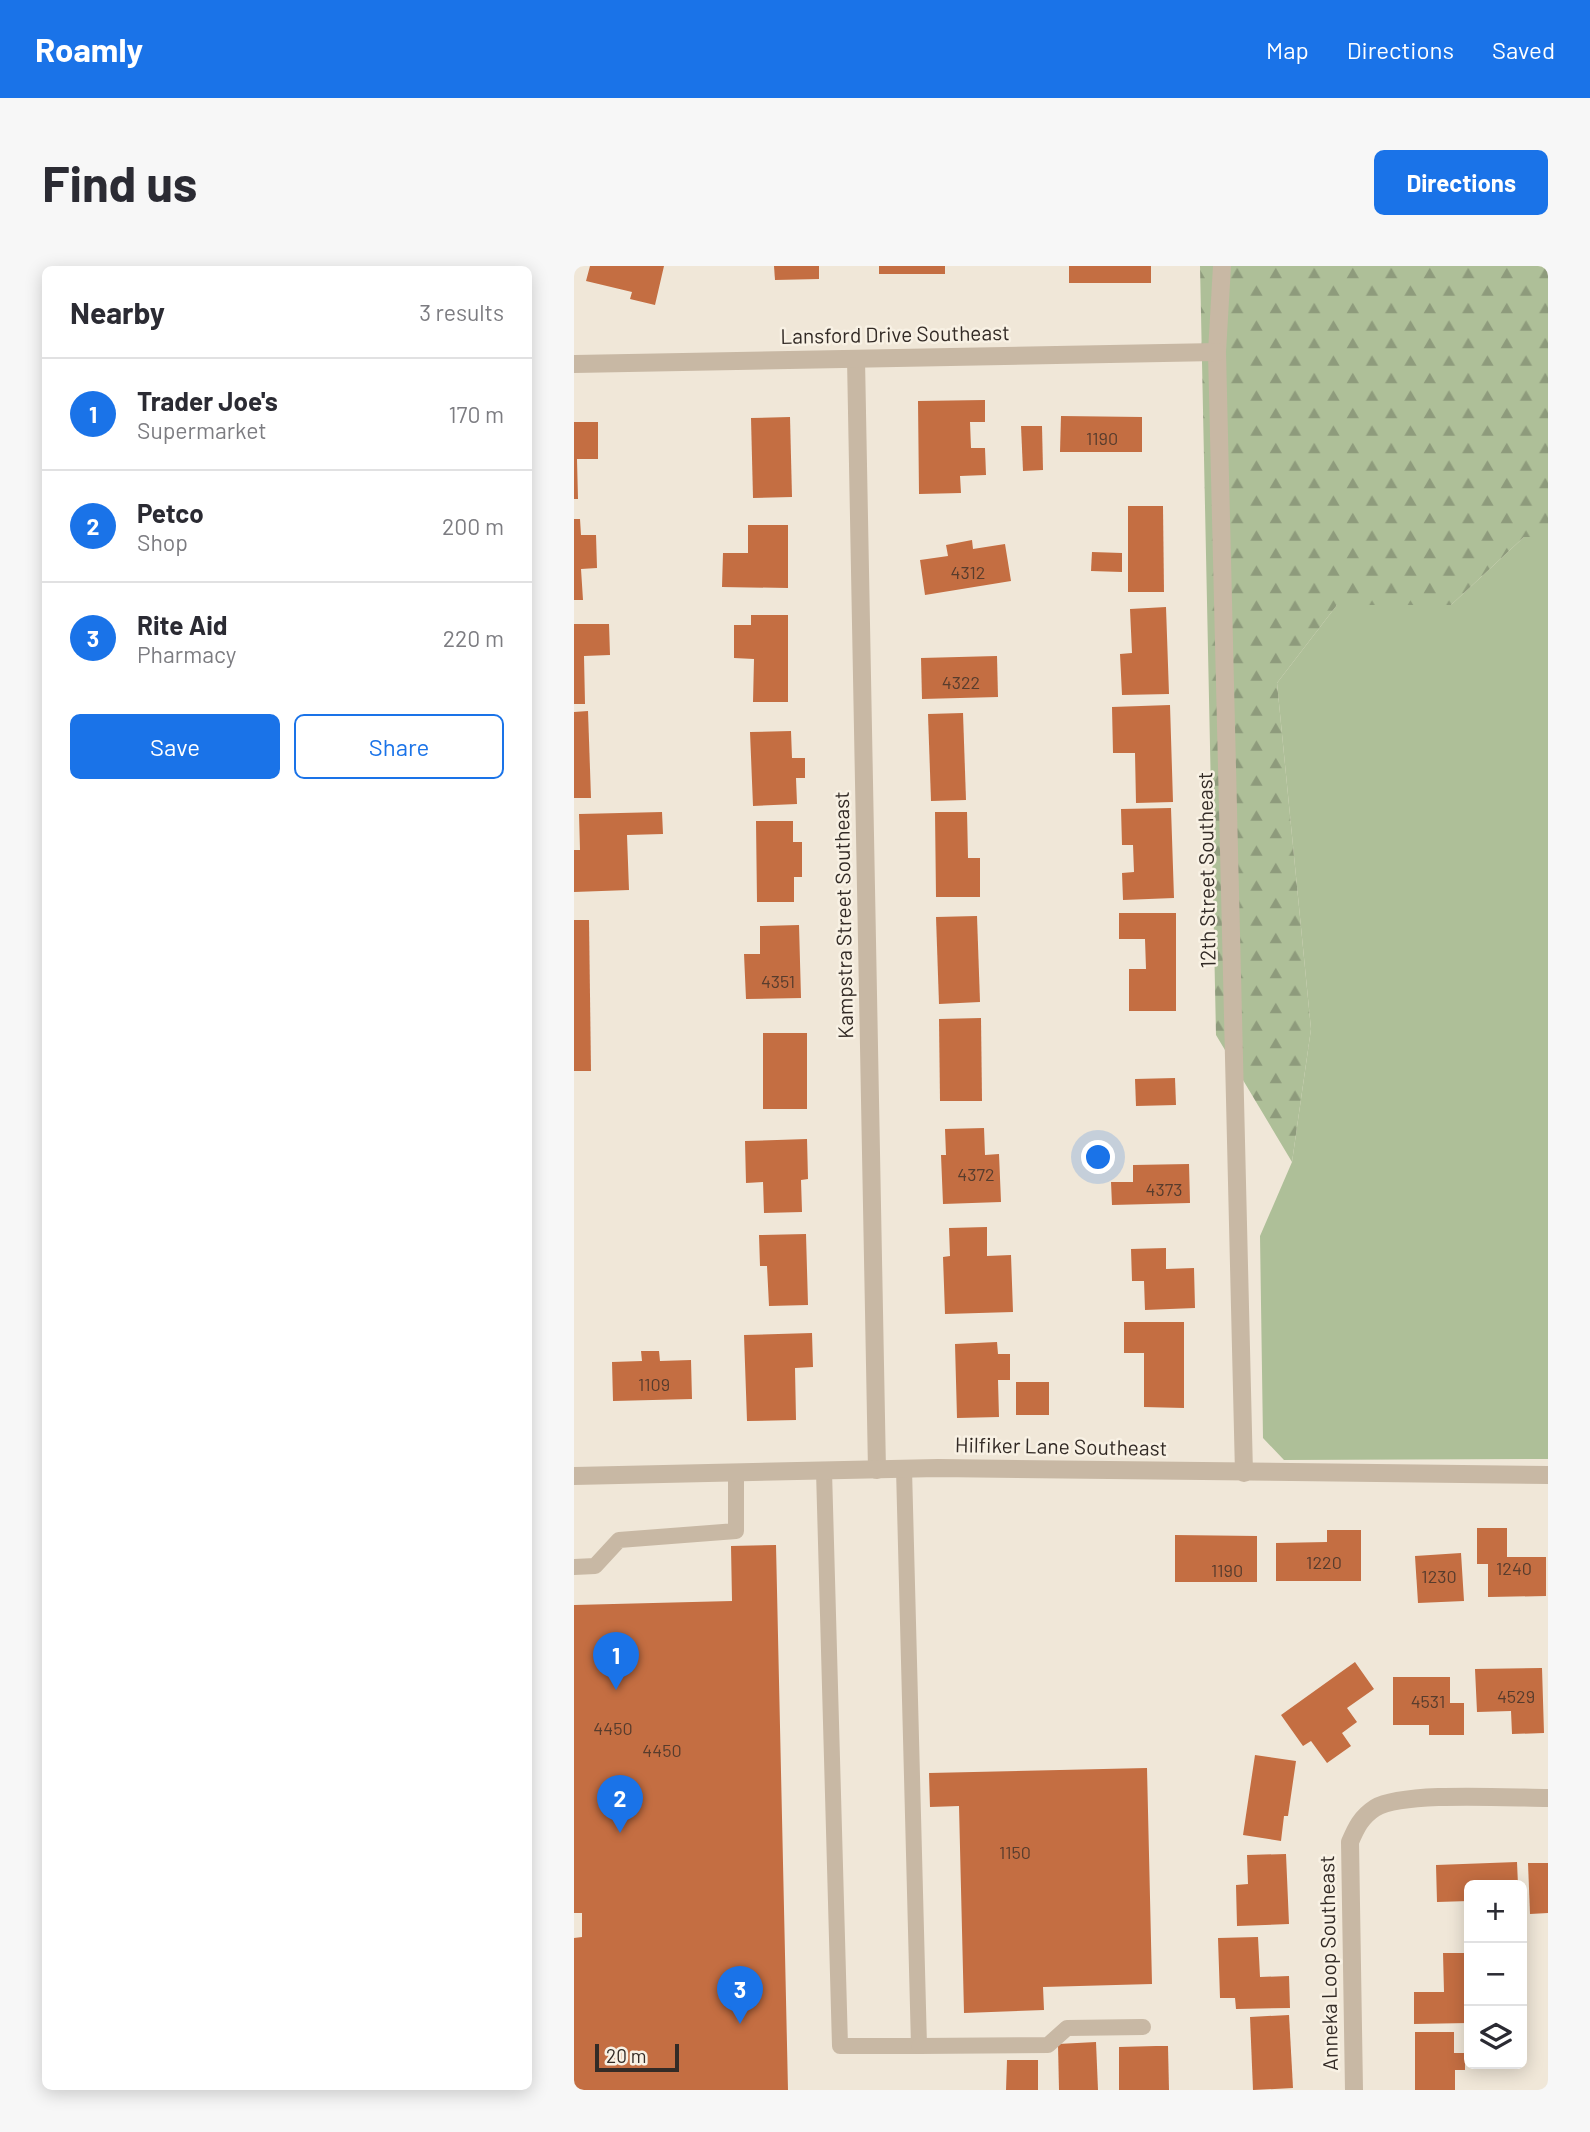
<!DOCTYPE html>
<meta charset="utf-8">
<style>
:root{--surface:#fff;--page:#f7f7f7;--text:#2b2b33;--muted:#7c7c81;--line:#e1e1e2;--accent:#1a73e8}
body{margin:0;font-family:Barlow,sans-serif;background:var(--page);color:var(--text)}
.controls{position:absolute;right:21px;bottom:21px;display:grid;overflow:hidden;border-radius:10px;box-shadow:0 4px 18px #0003}
.controls button{width:63px;height:63px;display:grid;place-items:center;padding:0;border:0;border-bottom:2px solid var(--line);background:var(--surface);color:var(--text);font:35px sans-serif}
.scale{position:absolute;left:21px;bottom:18px;width:84px;box-sizing:border-box;padding-left:7px;border:4px solid #332b26;border-top:0;font-size:19px;line-height:24px;white-space:nowrap;color:#332b26;-webkit-text-stroke:5px #f8f1e4;paint-order:stroke}
.you{position:absolute;left:525px;top:892px;width:24px;height:24px;margin:-18px;border:5px solid #fff;border-radius:50%;background:#1a73e8;box-shadow:0 0 0 10px #1a73e833}
.badge{display:grid;place-items:center;width:46px;height:46px;border-radius:50%;background:var(--accent);color:#fff;font-size:23px;font-weight:700}
.pin{position:absolute;translate:-50% -58px;filter:drop-shadow(0 2px 4px #0008)}
.pin::after{content:'';position:absolute;top:37px;width:24px;height:21px;background:inherit;clip-path:polygon(0 0,100% 0,50% 100%)}
.list{margin:0;padding:0;list-style:none}
h2{display:flex;justify-content:space-between;align-items:center;height:91px;margin:0;padding:0 28px;font-size:30px}
h2 small{font-size:23px;font-weight:400;color:var(--muted)}
.list li{display:grid;grid-template-columns:46px 1fr auto;gap:21px;align-items:center;box-sizing:border-box;height:112px;padding:0 28px;border-top:2px solid var(--line)}
.list b{display:block;font-size:26px;white-space:nowrap}
.list p{margin:0;font-size:23px;white-space:nowrap;color:var(--muted)}
.list em{font-size:23px;font-style:normal;color:var(--muted)}
.actions{display:flex;gap:14px;padding:21px 28px}
.actions a{flex:1;padding:16px 0;border:2px solid var(--accent);border-radius:10px;text-align:center;font-size:24px;color:var(--accent)}
.actions .main{background:var(--accent);color:#fff}
.icon{flex:none;width:38px;height:38px;fill:none;stroke:currentColor;stroke-width:2;stroke-linecap:round;stroke-linejoin:round}
.map{position:relative;flex:none;width:974px;height:1824px;overflow:hidden;border-radius:10px}
header{display:flex;align-items:center;gap:42px;box-sizing:border-box;height:98px;padding:0 35px;background:var(--accent);color:#fff}
header strong{font-size:33px}
nav{display:flex;gap:38px;margin-inline-start:auto;font-size:24px}
.intro{display:flex;align-items:center;justify-content:space-between;box-sizing:border-box;height:168px;padding:0 42px}
h1{margin:0;font-size:49px}
.button{padding:18px 32px;border-radius:10px;background:var(--accent);color:#fff;font-size:24px;font-weight:700}
main{display:flex;gap:42px;padding:0 42px}
aside{flex:1;background:var(--surface);border-radius:10px;box-shadow:0 4px 18px #0003}
.map>svg:first-child{display:block}
</style>
<header>
<strong>Roamly</strong>
<nav><a>Map</a><a>Directions</a><a>Saved</a></nav>
</header>
<div class="intro"><h1>Find us</h1><a class="button">Directions</a></div>
<main>
<aside>
<h2>Nearby<small>3 results</small></h2>
<ul class="list">
<li><span class="badge">1</span><div><b>Trader Joe's</b><p>Supermarket</p></div><em>170 m</em></li>
<li><span class="badge">2</span><div><b>Petco</b><p>Shop</p></div><em>200 m</em></li>
<li><span class="badge">3</span><div><b>Rite Aid</b><p>Pharmacy</p></div><em>220 m</em></li>
</ul>
<div class="actions"><a class="main">Save</a><a>Share</a></div>
</aside>
<div class="map">
<svg width="974" height="1824" viewBox="0 0 974 1824">
<defs>
<pattern id="forest-firs" width="22" height="20" patternUnits="userSpaceOnUse" patternTransform="scale(1.75)"><rect width="22" height="20" fill="#aebf98"/><path d="M5 1l3.5 6h-7zM16 11l3.5 6h-7z" fill="#8e9b7c"/></pattern>
</defs>
<rect width="100%" height="100%" fill="#f0e7d8"/>
<!-- grass -->
<path fill="#aebf98" d="M 950,271 L 974,271 L 974,1193 L 710,1194 L 689,1172 L 686,970 L 718,896 L 737,763 L 703,417 L 763,339 L 877,339 Z"/>
<!-- forest -->
<path fill="url(#forest-firs)" d="M 626,0 L 974,0 L 974,271 L 950,271 L 877,339 L 763,339 L 703,417 L 737,763 L 718,896 L 642,769 Z"/>
<!-- building -->
<g fill="#c46e42">
<path d="M 16,0 L 90,0 L 81,39 L 56,33 L 58,26 L 12,15 Z"/>
<path d="M 200,0 L 245,0 L 245,13 L 201,14 Z"/>
<rect x="305" y="0" width="66" height="8"/>
<rect x="495" y="0" width="82" height="17"/>
<path d="M 411,134 L 411,156 L 396,156 L 397,182 L 411,182 L 412,209 L 386,210 L 387,227 L 345,228 L 344,135 Z"/>
<path d="M 487,150 L 568,151 L 568,186 L 486,186 Z"/>
<path d="M 216,151 L 218,231 L 179,232 L 177,152 Z"/>
<path d="M 0,156 L 24,156 L 24,193 L 3,193 L 4,233 L 0,233 Z"/>
<path d="M 447,160 L 468,160 L 469,204 L 449,205 Z"/>
<path d="M 554,240 L 589,240 L 590,326 L 554,326 Z"/>
<path d="M 0,253 L 6,253 L 7,269 L 22,269 L 23,302 L 7,303 L 9,334 L 0,334 Z"/>
<path d="M 174,259 L 214,259 L 214,322 L 148,321 L 149,287 L 174,287 Z"/>
<path d="M 398,274 L 399,283 L 431,278 L 437,315 L 351,329 L 346,294 L 374,290 L 372,279 Z"/>
<path d="M 518,286 L 548,287 L 548,306 L 517,305 Z"/>
<path d="M 592,341 L 595,428 L 548,429 L 546,388 L 558,387 L 556,343 Z"/>
<path d="M 177,349 L 214,349 L 214,436 L 179,436 L 180,393 L 160,392 L 160,359 L 177,359 Z"/>
<path d="M 0,358 L 35,358 L 36,389 L 10,390 L 11,438 L 0,438 Z"/>
<path d="M 423,390 L 424,431 L 348,433 L 347,392 Z"/>
<path d="M 596,439 L 599,536 L 562,537 L 561,487 L 539,487 L 538,441 Z"/>
<path d="M 14,445 L 17,532 L 0,532 L 0,446 Z"/>
<path d="M 389,447 L 392,534 L 357,535 L 354,448 Z"/>
<path d="M 217,465 L 218,492 L 231,492 L 231,512 L 222,512 L 223,538 L 179,540 L 176,466 Z"/>
<path d="M 597,542 L 600,632 L 549,634 L 548,607 L 560,606 L 559,579 L 548,579 L 547,543 Z"/>
<path d="M 88,546 L 89,568 L 53,569 L 55,624 L 0,626 L 0,584 L 6,584 L 5,548 Z"/>
<path d="M 361,546 L 393,546 L 394,592 L 406,592 L 406,631 L 362,631 Z"/>
<path d="M 182,555 L 219,555 L 219,576 L 228,576 L 228,611 L 220,611 L 220,636 L 183,636 Z"/>
<path d="M 545,647 L 602,647 L 602,745 L 555,745 L 555,703 L 572,703 L 571,673 L 545,673 Z"/>
<path d="M 403,650 L 406,736 L 365,738 L 362,651 Z"/>
<path d="M 0,654 L 15,654 L 17,805 L 0,805 Z"/>
<path d="M 225,659 L 227,732 L 172,733 L 170,688 L 186,688 L 186,660 Z"/>
<path d="M 407,752 L 408,835 L 366,835 L 365,753 Z"/>
<rect x="189" y="767" width="44" height="76"/>
<path d="M 601,812 L 602,839 L 562,840 L 561,813 Z"/>
<path d="M 410,862 L 411,889 L 425,888 L 427,936 L 369,938 L 367,889 L 372,889 L 371,863 Z"/>
<path d="M 233,873 L 234,913 L 227,914 L 228,946 L 190,947 L 189,916 L 172,917 L 171,875 Z"/>
<path d="M 615,898 L 616,937 L 538,939 L 537,916 L 559,916 L 559,899 Z"/>
<path d="M 413,961 L 413,990 L 437,989 L 439,1046 L 371,1048 L 369,991 L 376,990 L 375,962 Z"/>
<path d="M 232,968 L 234,1039 L 195,1040 L 193,1000 L 186,1000 L 185,969 Z"/>
<path d="M 592,982 L 592,1003 L 620,1002 L 621,1042 L 571,1044 L 570,1015 L 558,1015 L 557,983 Z"/>
<path d="M 550,1056 L 610,1056 L 610,1142 L 570,1141 L 570,1087 L 550,1087 Z"/>
<path d="M 238,1067 L 239,1101 L 221,1102 L 222,1154 L 173,1155 L 170,1069 Z"/>
<path d="M 423,1076 L 424,1088 L 436,1088 L 436,1114 L 424,1114 L 425,1151 L 383,1152 L 381,1078 Z"/>
<path d="M 67,1085 L 85,1085 L 86,1095 L 117,1094 L 118,1133 L 39,1135 L 38,1096 L 68,1095 Z"/>
<rect x="442" y="1116" width="33" height="33"/>
<path d="M 903,1262 L 933,1262 L 933,1291 L 972,1291 L 972,1330 L 914,1331 L 914,1298 L 903,1298 Z"/>
<path d="M 753,1264 L 787,1264 L 787,1315 L 702,1315 L 702,1277 L 753,1276 Z"/>
<path d="M 601,1269 L 683,1270 L 683,1316 L 601,1316 Z"/>
<path d="M 202,1279 L 214,1824 L 0,1824 L 0,1672 L 8,1671 L 8,1647 L 0,1647 L 0,1339 L 158,1335 L 157,1280 Z"/>
<path d="M 887,1287 L 890,1335 L 844,1337 L 841,1290 Z"/>
<path d="M 781,1396 L 800,1423 L 773,1442 L 783,1456 L 768,1467 L 777,1480 L 753,1497 L 737,1475 L 729,1480 L 707,1449 Z"/>
<path d="M 968,1402 L 970,1467 L 938,1468 L 937,1445 L 903,1446 L 901,1403 Z"/>
<path d="M 819,1411 L 876,1411 L 876,1437 L 890,1437 L 890,1469 L 855,1469 L 855,1459 L 819,1459 Z"/>
<path d="M 681,1489 L 722,1495 L 714,1550 L 710,1550 L 707,1575 L 669,1569 Z"/>
<path d="M 573,1502 L 578,1718 L 469,1721 L 470,1744 L 390,1747 L 385,1540 L 356,1541 L 355,1507 Z"/>
<path d="M 712,1588 L 715,1658 L 663,1660 L 662,1619 L 674,1618 L 673,1589 Z"/>
<path d="M 943,1596 L 944,1619 L 895,1619 L 895,1635 L 863,1636 L 862,1599 Z"/>
<path d="M 954,1597 L 974,1597 L 974,1647 L 956,1648 Z"/>
<path d="M 684,1671 L 686,1711 L 715,1710 L 716,1742 L 662,1743 L 661,1732 L 646,1732 L 644,1672 Z"/>
<path d="M 869,1687 L 895,1687 L 895,1757 L 840,1758 L 840,1726 L 870,1726 Z"/>
<path d="M 715,1749 L 719,1822 L 679,1824 L 676,1751 Z"/>
<path d="M 841,1766 L 880,1766 L 880,1787 L 891,1787 L 891,1804 L 881,1804 L 881,1824 L 841,1824 Z"/>
<path d="M 522,1776 L 524,1824 L 485,1824 L 484,1778 Z"/>
<path d="M 582,1780 L 594,1780 L 595,1824 L 545,1824 L 545,1781 Z"/>
<path d="M 433,1794 L 464,1794 L 464,1824 L 432,1824 Z"/>
</g>
<g fill="none" stroke-linecap="round" stroke-linejoin="round">
<!-- lane -->
<g stroke="#c8b8a4" stroke-width="16">
<path d="M 250,1205 L 266,1780 L 345,1780 L 330,1203"/>
<path d="M 0,1301 L 21,1300 L 45,1274 L 162,1265 L 162,1207"/>
<path d="M 345,1780 L 474,1779 L 493,1762 L 569,1761"/>
</g>
<!-- street -->
<g stroke="#c8b8a4" stroke-width="18">
<path d="M 648,0 L 643,86 L 670,1207"/>
<path d="M 282,93 L 303,1204"/>
<path d="M 0,98 L 643,86"/>
<path d="M 0,1210 L 364,1202 L 974,1209"/>
<path d="M 780,1824 L 776,1576 C 782,1562 787,1551 801,1542 C 830,1525 936,1532 974,1532"/>
</g>
</g>
<g text-anchor="middle" stroke-width="5" stroke-linejoin="round" paint-order="stroke">
<!-- number labels -->
<g font-size="18" fill="#573c2d">
<text x="528" y="179">1190</text>
<text x="394" y="313">4312</text>
<text x="387" y="423">4322</text>
<text x="204" y="722">4351</text>
<text x="402" y="915">4372</text>
<text x="590" y="930">4373</text>
<text x="80" y="1125">1109</text>
<text x="750" y="1303">1220</text>
<text x="940" y="1309">1240</text>
<text x="653" y="1311">1190</text>
<text x="865" y="1317">1230</text>
<text x="942" y="1437">4529</text>
<text x="854" y="1442">4531</text>
<text x="39" y="1469">4450</text>
<text x="88" y="1491">4450</text>
<text x="441" y="1593">1150</text>
</g>
<!-- street labels -->
<g font-size="21" fill="#332b26" stroke="#f8f1e4">
<text transform="translate(321 69) rotate(-1)" y="7">Lansford Drive Southeast</text>
<text transform="translate(633 604) rotate(-91)" y="7">12th Street Southeast</text>
<text transform="translate(270 649) rotate(-91)" y="7">Kampstra Street Southeast</text>
<text transform="translate(487 1181) rotate(1)" y="7">Hilfiker Lane Southeast</text>
<text transform="translate(755 1697) rotate(-91)" y="7">Anneka Loop Southeast</text>
</g>
</g>
</svg>
<div class="controls">
<button>+</button>
<button>−</button>
<button><svg class="icon" aria-label="layers" viewBox="0 0 24 24"><path d="M12 4l9 5-9 5-9-5zM3 14l9 5 9-5"/></svg></button>
</div>
<div class="scale">20 m</div>
<div class="you"></div>
<div class="pin badge" style="left:42px;top:1424px">1</div>
<div class="pin badge" style="left:46px;top:1567px">2</div>
<div class="pin badge" style="left:166px;top:1758px">3</div>
</div>
</main>
